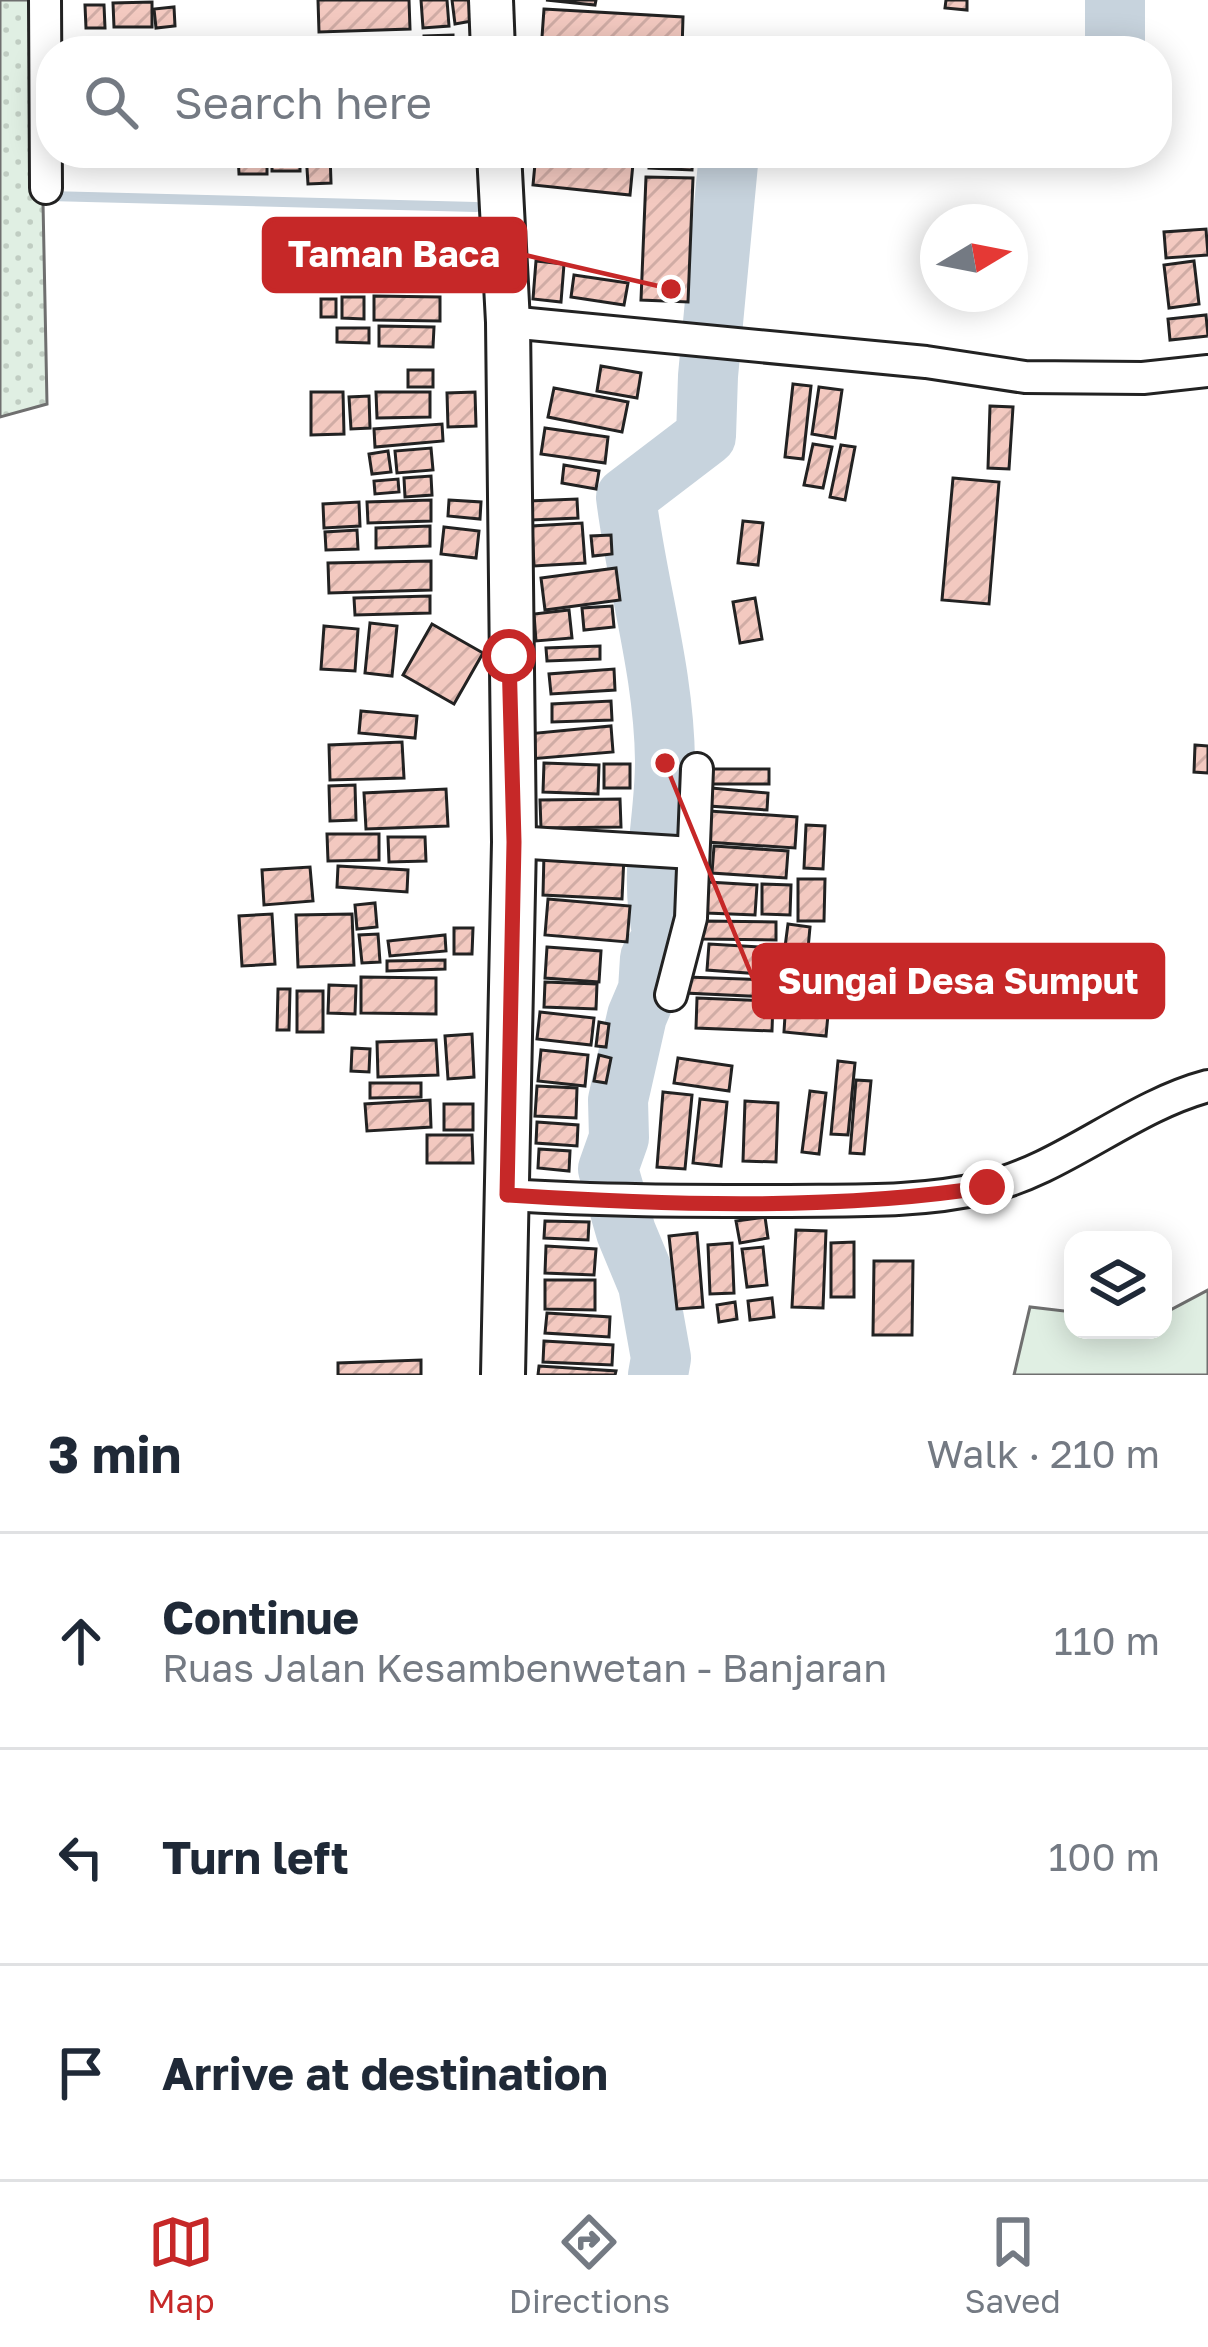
<!DOCTYPE html>
<meta charset="utf-8">
<style>
:root{--surface:#fff;--page:#f2f2f3;--text:#1f2937;--muted:#747a83;--line:#e0e1e3;--accent:#c62828}
body{margin:0;font-family:"Golos Text",sans-serif;background:var(--page);color:var(--text)}
.controls{position:absolute;right:36px;bottom:36px;display:grid;overflow:hidden;border-radius:24px;box-shadow:0 6px 30px #0003}
.controls button{width:108px;height:108px;display:grid;place-items:center;padding:0;border:0;border-bottom:3px solid var(--line);background:var(--surface);color:var(--text);font:60px sans-serif}
.compass{position:absolute;left:920px;top:204px;width:108px;height:108px;border-radius:50%;background:var(--surface);box-shadow:0 6px 30px #0003;rotate:80deg}
.stop{position:absolute;width:36px;height:36px;margin:-27px;border:9px solid #c62828;border-radius:50%;background:#fff}
.stop.end{background:#c62828;border-color:#fff;box-shadow:0 3px 12px #0008}
.list{margin:0;padding:0;list-style:none}
h2{display:flex;justify-content:space-between;align-items:center;height:156px;margin:0;padding:0 48px;font-size:51px}
h2 small{font-size:39px;font-weight:400;color:var(--muted)}
.list li{display:grid;grid-template-columns:78px 1fr auto;gap:36px;align-items:center;box-sizing:border-box;height:216px;padding:0 48px;border-top:3px solid var(--line)}
.list b{display:block;font-size:45px;white-space:nowrap}
.list p{margin:0;font-size:39px;white-space:nowrap;color:var(--muted)}
.list em{font-size:39px;font-style:normal;color:var(--muted)}
.icon{flex:none;width:66px;height:66px;fill:none;stroke:currentColor;stroke-width:2;stroke-linecap:round;stroke-linejoin:round}
.map{position:relative;flex:none;width:1208px;height:1375px;overflow:hidden}
.search{position:absolute;background:var(--surface);box-shadow:0 6px 30px #0003;left:36px;right:36px;top:36px;height:132px;display:flex;align-items:center;gap:30px;box-sizing:border-box;padding:0 42px;border-radius:48px;color:var(--muted);font-size:45px}
.sheet{height:804px;background:var(--surface)}
nav{display:flex;justify-content:space-around;align-items:center;box-sizing:border-box;height:168px;border-top:3px solid var(--line);background:var(--surface);font-size:33px;color:var(--muted)}
nav a{display:grid;justify-items:center;gap:6px}
nav .on{color:var(--accent)}
.map>svg:first-child{display:block}
</style>
<div class="map">
<svg width="1208" height="1375" viewBox="0 0 1208 1375">
<defs>
<pattern id="park-dots" width="8" height="8" patternUnits="userSpaceOnUse" patternTransform="scale(3)"><rect width="8" height="8" fill="#e0efe3"/><path d="M2 2h.1M6 6h.1" fill="none" stroke="#c0cdc2" stroke-width="1.8" stroke-linecap="round"/></pattern>
<pattern id="building-hatch" width="6" height="6" patternUnits="userSpaceOnUse" patternTransform="scale(3)"><rect width="6" height="6" fill="#f3c9c0"/><path d="M-1 1l2-2M0 6l6-6M5 7l2-2" fill="none" stroke="#d0aca5"/></pattern>
</defs>
<rect width="100%" height="100%" fill="#fff"/>
<!-- green -->
<path fill="#e0efe3" stroke="#6f6f6f" stroke-width="3" d="M 1208,1290 L 1208,1375 L 1014,1375 L 1030,1307 L 1073,1312 L 1073,1330 L 1163,1330 L 1163,1314 Z"/>
<!-- park -->
<path fill="url(#park-dots)" stroke="#6f6f6f" stroke-width="3" d="M 0,0 L 39,0 L 47,404 L 0,417 Z"/>
<g fill="none" stroke-linecap="round" stroke-linejoin="round">
<!-- stream -->
<path stroke="#c7d3dd" stroke-width="10" d="M 48,196 L 476,207"/>
<!-- river -->
<g stroke="#c7d3dd" stroke-width="60">
<path d="M 1115,51 L 1115,0"/>
<path d="M 658,1375 L 661,1358 L 648,1285 L 626,1232 L 608,1169 L 619,1138 L 618,1100 L 637,1016 L 648,990 L 650,958 L 663,936 C 648,872 665,824 665,761 C 664,671 637,586 626,497 L 706,436 L 708,376 L 729,153"/>
</g>
</g>
<!-- building -->
<g fill="url(#building-hatch)" stroke="#222" stroke-width="3">
<path d="M 318,0 L 409,0 L 410,29 L 319,32 Z"/>
<path d="M 421,0 L 447,0 L 449,26 L 423,28 Z"/>
<path d="M 452,0 L 470,0 L 472,21 L 455,24 Z"/>
<path d="M 546,0 L 596,0 L 595,5 Z"/>
<path d="M 946,0 L 967,0 L 967,10 L 945,8 Z"/>
<path d="M 152,2 L 152,27 L 114,27 L 113,3 Z"/>
<path d="M 85,5 L 104,5 L 105,28 L 86,28 Z"/>
<path d="M 174,7 L 175,26 L 156,28 L 154,9 Z"/>
<path d="M 544,9 L 683,17 L 682,51 L 541,51 Z"/>
<path d="M 453,35 L 453,45 L 424,46 L 424,36 Z"/>
<path d="M 395,39 L 395,48 L 356,51 L 355,41 Z"/>
<path d="M 238,153 L 267,153 L 267,174 L 239,174 Z"/>
<rect x="272" y="153" width="28" height="18"/>
<path d="M 306,153 L 330,153 L 331,183 L 308,184 Z"/>
<path d="M 536,153 L 634,153 L 630,195 L 533,185 Z"/>
<path d="M 650,153 L 693,153 L 692,170 L 649,168 Z"/>
<path d="M 646,177 L 693,178 L 688,302 L 641,300 Z"/>
<path d="M 1206,229 L 1208,255 L 1166,258 L 1164,232 Z"/>
<path d="M 536,261 L 564,264 L 561,302 L 533,299 Z"/>
<path d="M 1194,261 L 1199,304 L 1169,308 L 1164,265 Z"/>
<path d="M 574,275 L 628,283 L 624,305 L 571,297 Z"/>
<path d="M 374,296 L 440,297 L 440,321 L 374,320 Z"/>
<path d="M 342,297 L 364,297 L 364,319 L 342,318 Z"/>
<rect x="321" y="299" width="15" height="18"/>
<path d="M 1206,315 L 1208,336 L 1170,340 L 1168,319 Z"/>
<path d="M 379,326 L 434,327 L 433,347 L 379,346 Z"/>
<path d="M 337,328 L 369,328 L 369,343 L 337,342 Z"/>
<path d="M 601,366 L 641,373 L 637,398 L 597,391 Z"/>
<rect x="408" y="370" width="25" height="17"/>
<path d="M 793,384 L 811,386 L 803,459 L 785,457 Z"/>
<path d="M 819,387 L 842,390 L 835,438 L 812,434 Z"/>
<path d="M 554,388 L 628,402 L 622,432 L 548,417 Z"/>
<path d="M 311,392 L 343,392 L 344,434 L 311,435 Z"/>
<path d="M 376,392 L 430,392 L 430,417 L 377,418 Z"/>
<path d="M 475,392 L 476,426 L 448,427 L 447,393 Z"/>
<path d="M 369,396 L 370,428 L 351,429 L 349,397 Z"/>
<path d="M 990,406 L 1013,407 L 1009,469 L 988,468 Z"/>
<path d="M 442,424 L 443,441 L 375,447 L 374,429 Z"/>
<path d="M 545,428 L 608,437 L 605,463 L 541,454 Z"/>
<path d="M 813,444 L 832,447 L 823,488 L 804,485 Z"/>
<path d="M 841,445 L 855,447 L 845,500 L 830,497 Z"/>
<path d="M 431,448 L 433,470 L 397,473 L 395,451 Z"/>
<path d="M 388,451 L 391,472 L 372,474 L 369,454 Z"/>
<path d="M 564,465 L 599,471 L 596,489 L 562,483 Z"/>
<path d="M 431,476 L 432,495 L 405,497 L 404,478 Z"/>
<path d="M 953,478 L 999,482 L 989,604 L 942,600 Z"/>
<path d="M 398,479 L 399,492 L 375,494 L 374,481 Z"/>
<path d="M 577,499 L 578,518 L 531,520 L 529,501 Z"/>
<path d="M 431,500 L 431,521 L 368,523 L 367,502 Z"/>
<path d="M 449,500 L 481,502 L 480,519 L 448,516 Z"/>
<path d="M 359,502 L 360,526 L 324,528 L 323,504 Z"/>
<path d="M 743,521 L 763,523 L 758,565 L 738,563 Z"/>
<path d="M 582,523 L 585,563 L 534,566 L 532,526 Z"/>
<path d="M 430,526 L 430,546 L 376,548 L 376,528 Z"/>
<path d="M 444,527 L 479,531 L 476,558 L 441,554 Z"/>
<path d="M 357,530 L 358,549 L 326,550 L 325,532 Z"/>
<path d="M 611,535 L 612,554 L 593,556 L 591,536 Z"/>
<path d="M 431,561 L 431,590 L 329,593 L 328,563 Z"/>
<path d="M 616,568 L 620,600 L 545,610 L 541,578 Z"/>
<path d="M 430,596 L 430,613 L 355,615 L 354,598 Z"/>
<path d="M 755,598 L 762,639 L 740,643 L 733,602 Z"/>
<path d="M 612,606 L 614,627 L 584,630 L 582,608 Z"/>
<path d="M 569,610 L 572,638 L 536,641 L 534,614 Z"/>
<path d="M 370,623 L 397,626 L 392,676 L 365,673 Z"/>
<path d="M 432,624 L 483,653 L 454,704 L 403,675 Z"/>
<path d="M 324,626 L 358,629 L 355,671 L 321,669 Z"/>
<path d="M 600,646 L 600,659 L 547,661 L 546,648 Z"/>
<path d="M 614,669 L 615,690 L 551,694 L 549,674 Z"/>
<path d="M 611,701 L 612,720 L 552,722 L 552,704 Z"/>
<path d="M 361,711 L 417,716 L 415,738 L 359,733 Z"/>
<path d="M 611,726 L 613,752 L 530,759 L 527,734 Z"/>
<path d="M 402,742 L 404,778 L 330,780 L 329,745 Z"/>
<path d="M 1195,745 L 1208,746 L 1208,773 L 1194,772 Z"/>
<path d="M 544,763 L 599,765 L 598,794 L 543,792 Z"/>
<rect x="604" y="764" width="26" height="24"/>
<rect x="712" y="769" width="57" height="15"/>
<path d="M 355,785 L 356,820 L 330,821 L 329,786 Z"/>
<path d="M 711,788 L 768,793 L 767,810 L 709,806 Z"/>
<path d="M 446,789 L 448,826 L 366,829 L 364,793 Z"/>
<path d="M 620,799 L 621,827 L 541,828 L 540,800 Z"/>
<path d="M 709,811 L 797,817 L 795,848 L 707,842 Z"/>
<path d="M 806,825 L 825,826 L 823,869 L 804,868 Z"/>
<path d="M 327,834 L 379,834 L 379,860 L 328,861 Z"/>
<path d="M 388,837 L 425,837 L 426,861 L 389,862 Z"/>
<path d="M 714,846 L 788,851 L 786,878 L 712,873 Z"/>
<path d="M 544,853 L 624,856 L 622,899 L 543,895 Z"/>
<path d="M 338,866 L 408,870 L 407,892 L 337,887 Z"/>
<path d="M 310,867 L 313,901 L 264,905 L 262,870 Z"/>
<path d="M 798,879 L 825,879 L 824,921 L 798,921 Z"/>
<path d="M 708,882 L 757,885 L 755,915 L 707,913 Z"/>
<path d="M 762,884 L 791,885 L 790,915 L 762,914 Z"/>
<path d="M 548,899 L 630,906 L 627,942 L 545,935 Z"/>
<path d="M 375,903 L 377,927 L 357,929 L 355,905 Z"/>
<path d="M 272,914 L 275,964 L 242,966 L 239,916 Z"/>
<path d="M 352,914 L 354,965 L 298,967 L 296,915 Z"/>
<path d="M 702,921 L 776,922 L 776,940 L 702,939 Z"/>
<path d="M 788,924 L 810,927 L 808,949 L 785,947 Z"/>
<path d="M 454,928 L 473,928 L 472,954 L 454,954 Z"/>
<path d="M 378,934 L 380,962 L 362,963 L 359,935 Z"/>
<path d="M 445,935 L 446,951 L 390,956 L 388,941 Z"/>
<path d="M 709,944 L 775,948 L 773,975 L 707,970 Z"/>
<path d="M 547,947 L 601,951 L 599,982 L 545,978 Z"/>
<path d="M 445,960 L 445,969 L 387,971 L 387,961 Z"/>
<path d="M 361,977 L 436,978 L 436,1014 L 361,1013 Z"/>
<path d="M 686,977 L 771,980 L 771,997 L 685,993 Z"/>
<path d="M 545,982 L 597,984 L 596,1009 L 544,1007 Z"/>
<path d="M 329,985 L 356,986 L 355,1014 L 328,1013 Z"/>
<path d="M 278,989 L 290,989 L 289,1030 L 277,1030 Z"/>
<rect x="297" y="991" width="26" height="41"/>
<path d="M 697,998 L 773,1001 L 772,1031 L 696,1028 Z"/>
<path d="M 786,1000 L 829,1004 L 826,1036 L 784,1032 Z"/>
<path d="M 540,1012 L 594,1018 L 591,1045 L 537,1039 Z"/>
<path d="M 599,1022 L 609,1024 L 606,1047 L 596,1046 Z"/>
<path d="M 472,1034 L 474,1077 L 448,1079 L 445,1036 Z"/>
<path d="M 436,1040 L 438,1075 L 378,1077 L 377,1042 Z"/>
<path d="M 352,1048 L 370,1049 L 369,1072 L 351,1071 Z"/>
<path d="M 541,1050 L 588,1055 L 585,1086 L 538,1081 Z"/>
<path d="M 599,1055 L 611,1058 L 606,1083 L 594,1081 Z"/>
<path d="M 678,1058 L 732,1066 L 729,1091 L 674,1083 Z"/>
<path d="M 838,1061 L 855,1063 L 848,1135 L 831,1134 Z"/>
<path d="M 856,1080 L 871,1081 L 864,1154 L 850,1153 Z"/>
<path d="M 370,1083 L 421,1083 L 421,1097 L 370,1098 Z"/>
<path d="M 537,1086 L 577,1088 L 576,1118 L 535,1116 Z"/>
<path d="M 810,1091 L 826,1093 L 819,1154 L 802,1152 Z"/>
<path d="M 663,1092 L 692,1095 L 685,1169 L 657,1167 Z"/>
<path d="M 700,1099 L 727,1102 L 721,1166 L 693,1163 Z"/>
<path d="M 430,1100 L 431,1127 L 367,1131 L 365,1104 Z"/>
<path d="M 745,1101 L 778,1103 L 776,1162 L 743,1161 Z"/>
<rect x="444" y="1104" width="29" height="26"/>
<path d="M 537,1122 L 578,1125 L 577,1146 L 536,1143 Z"/>
<path d="M 427,1135 L 472,1135 L 473,1163 L 427,1163 Z"/>
<path d="M 539,1149 L 570,1151 L 569,1171 L 538,1168 Z"/>
<path d="M 765,1217 L 768,1238 L 740,1243 L 736,1221 Z"/>
<path d="M 545,1221 L 589,1222 L 588,1240 L 544,1238 Z"/>
<path d="M 796,1230 L 826,1231 L 823,1308 L 792,1307 Z"/>
<path d="M 697,1233 L 703,1307 L 677,1309 L 669,1236 Z"/>
<path d="M 854,1242 L 854,1297 L 831,1297 L 831,1243 Z"/>
<path d="M 732,1243 L 734,1293 L 710,1294 L 708,1245 Z"/>
<path d="M 546,1246 L 596,1249 L 594,1275 L 545,1273 Z"/>
<path d="M 763,1247 L 767,1285 L 747,1287 L 742,1249 Z"/>
<path d="M 874,1261 L 913,1261 L 912,1335 L 873,1335 Z"/>
<path d="M 545,1280 L 595,1280 L 595,1310 L 545,1309 Z"/>
<path d="M 772,1298 L 774,1317 L 750,1320 L 748,1301 Z"/>
<path d="M 735,1302 L 737,1319 L 719,1322 L 717,1305 Z"/>
<path d="M 547,1313 L 610,1317 L 609,1337 L 545,1333 Z"/>
<path d="M 544,1341 L 613,1345 L 612,1365 L 543,1362 Z"/>
<path d="M 421,1360 L 421,1375 L 338,1375 L 338,1363 Z"/>
<path d="M 539,1366 L 616,1371 L 615,1375 L 538,1375 Z"/>
</g>
<g fill="none" stroke-linecap="round" stroke-linejoin="round">
<defs>
<g id="street">
<path d="M 45,0 L 46,188"/>
<path d="M 508,322 L 926,362 L 1025,377 L 1143,378 L 1208,371"/>
<path d="M 514,842 L 693,853"/>
<path d="M 671,995 L 691,918 L 697,769"/>
<path d="M 507,1195 C 599,1201 690,1201 782,1201 C 849,1200 918,1203 983,1188 C 1063,1170 1129,1107 1208,1086"/>
</g>
<g id="secondary">
<path d="M 491,0 L 493,51"/>
<path d="M 499,153 L 508,322 L 514,842 L 503,1375"/>
</g>
</defs>
<!-- street casing -->
<use href="#street" stroke="#222" stroke-width="36"/>
<!-- secondary casing -->
<use href="#secondary" stroke="#222" stroke-width="48"/>
<!-- street -->
<use href="#street" stroke="#fff" stroke-width="30"/>
<!-- secondary -->
<use href="#secondary" stroke="#fff" stroke-width="42"/>
</g>
<g fill="none" stroke-linecap="round" stroke-linejoin="round">
<!-- route -->
<path stroke="#c62828" stroke-width="15" d="M 509,656 L 514,842 L 507,1195 C 660,1205 836,1211 987,1187"/>
</g>
<!-- callouts -->
<path fill="none" stroke="#c62828" stroke-width="4.5" d="M671 289L525 255M665 763L754 981"/>
<g fill="#c62828" stroke="#fff" stroke-width="4.5">
<circle cx="671" cy="289" r="12"/>
<circle cx="665" cy="763" r="12"/>
</g>
<g fill="#c62828" stroke="#c62828" stroke-width="4.5">
<rect x="264" y="219" width="261" height="72" rx="12"/>
<rect x="754" y="945" width="409" height="72" rx="12"/>
</g>
<g font-size="36" text-anchor="middle" font-weight="bold" fill="#fff">
<text x="394" y="267">Taman Baca</text>
<text x="958" y="994">Sungai Desa Sumput</text>
</g>
</svg>
<div class="controls">
<button><svg class="icon" aria-label="layers" viewBox="0 0 24 24"><path d="M12 4l9 5-9 5-9-5zM3 14l9 5 9-5"/></svg></button>
</div>
<svg class="compass" viewBox="-18 -18 36 36"><path d="M0-13l5 13h-10z" fill="#e53935"/><path d="M0 13l5-13h-10z" fill="#747a83"/></svg>
<div class="stop" style="left:509px;top:656px"></div>
<div class="stop end" style="left:987px;top:1187px"></div>
<div class="search"><svg class="icon" aria-label="search" viewBox="0 0 24 24"><circle cx="10" cy="10" r="6"/><path d="M15 15l6 6"/></svg>Search here</div>
</div>
<section class="sheet">
<h2>3 min<small>Walk · 210 m</small></h2>
<ul class="list">
<li><svg class="icon" aria-label="ahead" viewBox="0 0 24 24"><path d="M12 20V5M6 11l6-6 6 6"/></svg><div><b>Continue</b><p>Ruas Jalan Kesambenwetan - Banjaran</p></div><em>110 m</em></li>
<li><svg class="icon" aria-label="left" viewBox="0 0 24 24"><path d="M17 20v-9H6M10 6l-5 5 5 5"/></svg><div><b>Turn left</b></div><em>100 m</em></li>
<li><svg class="icon" aria-label="arrive" viewBox="0 0 24 24"><path d="M6 21V4h12l-3 4 3 4H6"/></svg><div><b>Arrive at destination</b></div></li>
</ul>
</section>
<nav>
<a class="on"><svg class="icon" aria-label="map" viewBox="0 0 24 24"><path d="M3 6l6-2 6 2 6-2v14l-6 2-6-2-6 2zM9 4v14M15 6v14"/></svg>Map</a>
<a><svg class="icon" aria-label="directions" viewBox="0 0 24 24"><path d="M12 3l9 9-9 9-9-9zM9 14v-3h6M13 9l2 2-2 2"/></svg>Directions</a>
<a><svg class="icon" aria-label="saved" viewBox="0 0 24 24"><path d="M7 4h10v16l-5-4-5 4z"/></svg>Saved</a>
</nav>
